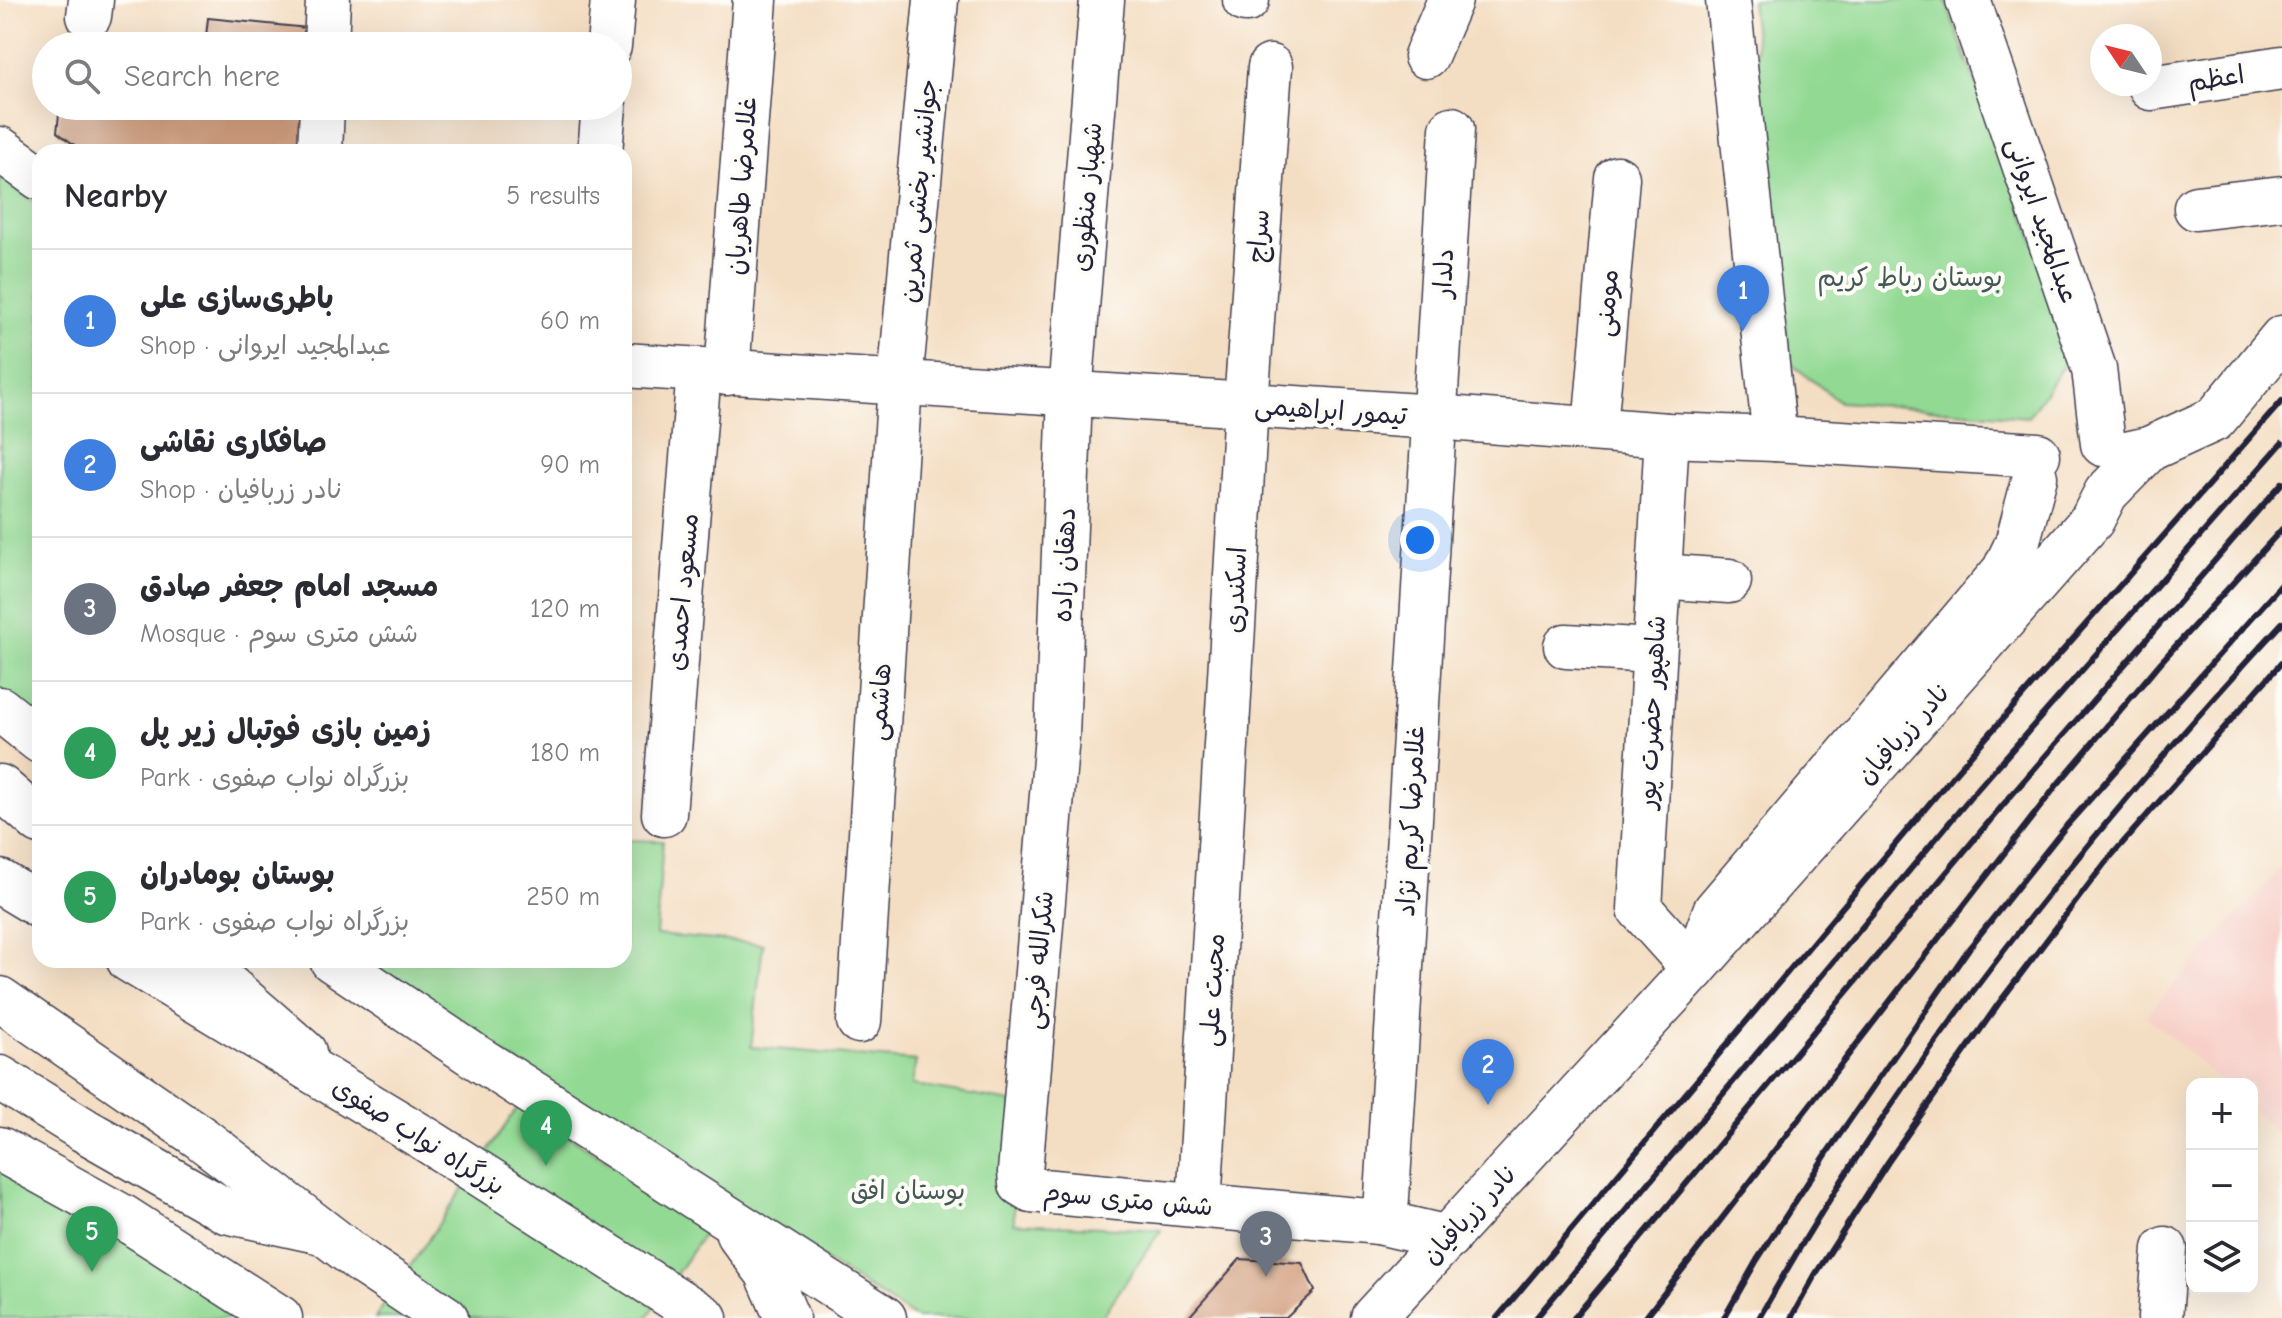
<!DOCTYPE html>
<meta charset="utf-8">
<style>
:root{--surface:#fff;--page:#f2f2f3;--text:#2b2b33;--muted:#7c7c81;--line:#e1e1e2;--accent:#1a73e8}
body{margin:0;font-family:"Comic Neue","Playpen Sans Arabic",sans-serif;background:var(--page);color:var(--text)}
.controls{position:absolute;right:24px;bottom:24px;display:grid;overflow:hidden;border-radius:16px;box-shadow:0 8px 32px #0002}
.controls button{width:72px;height:72px;display:grid;place-items:center;padding:0;border:0;border-bottom:2px solid var(--line);background:var(--surface);color:var(--text);font:40px sans-serif}
.compass{position:absolute;left:2090px;top:24px;width:72px;height:72px;border-radius:50%;background:var(--surface);box-shadow:0 8px 32px #0002;rotate:305deg}
.you{position:absolute;left:1420px;top:540px;width:28px;height:28px;margin:-20px;border:6px solid #fff;border-radius:50%;background:#1a73e8;box-shadow:0 0 0 12px #1a73e833}
.badge{display:grid;place-items:center;width:52px;height:52px;border-radius:50%;background:var(--accent);color:#fff;font-size:26px;font-weight:700}
.pin{position:absolute;translate:-50% -66px;filter:drop-shadow(0 2px 4px #0008)}
.pin::after{content:'';position:absolute;top:42px;width:28px;height:24px;background:inherit;clip-path:polygon(0 0,100% 0,50% 100%)}
.list{margin:0;padding:0;list-style:none}
h2{display:flex;justify-content:space-between;align-items:center;height:104px;margin:0;padding:0 32px;font-size:34px}
h2 small{font-size:26px;font-weight:400;color:var(--muted)}
.list li{display:grid;grid-template-columns:52px 1fr auto;gap:24px;align-items:center;box-sizing:border-box;height:144px;padding:0 32px;border-top:2px solid var(--line)}
.list b{display:block;font-size:30px;white-space:nowrap}
.list p{margin:0;font-size:26px;white-space:nowrap;color:var(--muted)}
.list em{font-size:26px;font-style:normal;color:var(--muted)}
.icon{flex:none;width:44px;height:44px;fill:none;stroke:currentColor;stroke-width:2;stroke-linecap:round;stroke-linejoin:round}
.map{position:relative;flex:none;width:2282px;height:1318px;overflow:hidden}
.search{position:absolute;background:var(--surface);box-shadow:0 8px 32px #0002;left:32px;top:32px;width:600px;height:88px;display:flex;align-items:center;gap:20px;box-sizing:border-box;padding:0 28px;border-radius:44px;color:var(--muted);font-size:30px}
.panel{position:absolute;background:var(--surface);box-shadow:0 8px 32px #0002;left:32px;top:144px;width:600px;height:824px;border-radius:24px}
.map>svg:first-child{display:block}
</style>
<div class="map">
<svg width="2282" height="1318" viewBox="0 0 2282 1318">
<rect width="100%" height="100%" fill="#fdfcf7"/>
<filter id="ink" filterUnits="userSpaceOnUse"><feTurbulence type="fractalNoise" baseFrequency=".0125" numOctaves="2"/><feDisplacementMap in="SourceGraphic" scale="16" xChannelSelector="R" yChannelSelector="G"/><feConvolveMatrix kernelMatrix="1 2 1 2 8 2 1 2 1" color-interpolation-filters="sRGB"/></filter>
<filter id="wash" filterUnits="userSpaceOnUse"><feTurbulence type="fractalNoise" baseFrequency=".006" numOctaves="4" result="noise"/><feDisplacementMap in="SourceGraphic" scale="32" xChannelSelector="R" yChannelSelector="G"/><feGaussianBlur stdDeviation="1.8" result="paint"/><feColorMatrix in="noise" values="0 0 0 0 0 0 0 0 0 0 0 0 0 0 0 0 0 1.4 0 .05"/><feComposite in="paint" operator="in"/></filter>
<g filter="url(#wash)">
<rect width="100%" height="100%" fill="#f4dec3"/>
<!-- built -->
<path fill="#f7d0c9" d="M 2282,867 L 2282,1138 L 2252,1110 L 2252,1084 L 2223,1084 L 2146,1015 Z"/>
<!-- green -->
<g fill="#92d993" stroke="#5a7e67" stroke-width="2">
<path d="M 1751,0 L 1945,0 L 2074,350 L 2028,417 L 1840,402 L 1790,363 Z"/>
<path d="M 0,177 L 40,206 L 40,725 L 0,694 Z"/>
<path d="M 624,840 L 663,841 L 656,935 L 763,944 L 751,1047 L 916,1061 L 912,1085 L 1012,1102 L 1014,1223 L 1161,1230 L 1101,1318 L 915,1318 L 358,960 L 624,960 Z"/>
<path d="M 520,1104 L 708,1227 L 647,1318 L 375,1318 Z"/>
<path d="M 0,1163 L 254,1318 L 0,1318 Z"/>
</g>
<g id="blocks">
<!-- building -->
<g fill="#d29e7e">
<path d="M 208,18 L 317,29 L 315,46 L 205,46 Z"/>
<path d="M 60,106 L 309,106 L 304,152 L 84,152 L 57,132 Z"/>
<path d="M 1240,1259 L 1302,1263 L 1315,1291 L 1286,1318 L 1188,1318 Z"/>
</g>
</g>
</g>
<g filter="url(#ink)">
<use href="#blocks" fill-opacity="0" stroke="#423e4f" stroke-width="2"/>
<g fill="none" stroke-linecap="round" stroke-linejoin="round">
<defs>
<g id="minor">
<path d="M 1102,0 L 1070,394 L 1057,736 L 1020,1172 L 1021,1184 L 1031,1190 L 1379,1222 L 1448,1238"/>
<path d="M 1245,0 L 1247,0"/>
<path d="M 1728,0 L 1775,439"/>
<path d="M 1968,0 L 2094,369 L 2103,444"/>
<path d="M 89,16 L 91,0"/>
<path d="M 326,46 L 328,0"/>
<path d="M 609,46 L 613,0"/>
<path d="M 1426,56 L 1450,0"/>
<path d="M 2151,88 L 2282,68"/>
<path d="M 0,149 L 40,178"/>
<path d="M 320,152 L 322,106"/>
<path d="M 600,152 L 604,106"/>
<path d="M 2196,208 L 2282,198"/>
<path d="M 624,365 L 1435,417 L 1667,435 L 1775,439 L 2038,455"/>
<path d="M 727,373 L 755,0"/>
<path d="M 1595,428 L 1617,178"/>
<path d="M 2122,455 L 2149,449 L 2215,419 L 2282,338"/>
<path d="M 2035,477 L 2017,544 L 2004,571 L 1715,911 L 1694,969 L 2092,520 L 2106,493 L 2149,449"/>
<path d="M 1659,576 L 1729,581"/>
<path d="M 1566,646 L 1654,651"/>
<path d="M 0,709 L 40,741"/>
<path d="M 664,814 L 699,370"/>
<path d="M 332,960 L 473,1055 L 884,1318"/>
<path d="M 859,1021 L 900,383 L 936,0"/>
<path d="M 0,1149 L 123,1217 L 280,1318"/>
<path d="M 1199,1205 L 1246,405 L 1270,67"/>
<path d="M 1379,1222 L 1386,1213 L 1452,129"/>
<path d="M 738,1234 L 767,1272 L 787,1318"/>
<path d="M 1373,1318 L 1694,969 L 1640,909 L 1667,435"/>
<path d="M 2160,1318 L 2165,1249"/>
</g>
<g id="major">
<path d="M 0,787 L 40,822"/>
<path d="M 198,960 L 304,1052"/>
<path d="M 0,1078 L 84,1130 L 226,1211 L 322,1232"/>
</g>
<g id="highway">
<path d="M 0,882 L 40,906"/>
<path d="M 129,960 L 427,1140 L 705,1318"/>
<path d="M 0,999 L 201,1138 L 366,1265 L 446,1318"/>
</g>
</defs>
<!-- minor casing -->
<use href="#minor" stroke="#423e4f" stroke-width="47"/>
<!-- major casing -->
<use href="#major" stroke="#423e4f" stroke-width="47"/>
<!-- highway casing -->
<use href="#highway" stroke="#423e4f" stroke-width="47"/>
<!-- minor -->
<use href="#minor" stroke="#fff" stroke-width="44"/>
<!-- major -->
<use href="#major" stroke="#fff" stroke-width="44"/>
<!-- highway -->
<use href="#highway" stroke="#fff" stroke-width="44"/>
<!-- rail -->
<g stroke="#22223b" stroke-width="6">
<path d="M 1497,1318 L 1956,772 L 2282,401"/>
<path d="M 1536,1318 L 1974,793 L 2282,443"/>
<path d="M 1574,1318 L 2003,805 L 2282,483"/>
<path d="M 1645,1318 L 2057,785 L 2161,662 L 2282,529"/>
<path d="M 1724,1318 L 1757,1260 L 1829,1150 L 1970,947 L 2067,825 L 2282,584"/>
<path d="M 1759,1318 C 1901,1065 2086,836 2282,623"/>
<path d="M 1791,1318 L 1815,1275 L 1888,1162 L 1999,1003 L 2105,863 L 2282,662"/>
</g>
</g>
</g>
<g text-anchor="middle" stroke-width="8" stroke-linejoin="round" paint-order="stroke">
<!-- street labels -->
<g font-size="26" fill="#22223b" stroke="#fdfcf7">
<text transform="translate(2216 78) rotate(-9)" y="9">اعظم</text>
<text transform="translate(741 186) rotate(-86)" y="9">غلامرضا طاهریان</text>
<text transform="translate(918 191) rotate(-85)" y="9">جوانشیر بخشی ثمرین</text>
<text transform="translate(1086 197) rotate(-85)" y="9">شهباز منظوری</text>
<text transform="translate(2043 220) rotate(71)" y="9">عبدالمجید ایروانی</text>
<text transform="translate(1258 236) rotate(-86)" y="9">سراج</text>
<text transform="translate(1443 273) rotate(-87)" y="9">دلدار</text>
<text transform="translate(1606 303) rotate(-85)" y="9">مومنی</text>
<text transform="translate(1331 410) rotate(4)" y="9">تیمور ابراهیمی</text>
<text transform="translate(1064 565) rotate(-88)" y="9">دهقان زاده</text>
<text transform="translate(1235 590) rotate(-87)" y="9">اسکندری</text>
<text transform="translate(682 592) rotate(-85)" y="9">مسعود احمدی</text>
<text transform="translate(879 702) rotate(-86)" y="9">هاشمی</text>
<text transform="translate(1651 712) rotate(-87)" y="9">شاهپور حضرت پور</text>
<text transform="translate(1903 733) rotate(-48)" y="9">نادر زربافیان</text>
<text transform="translate(1410 821) rotate(-87)" y="9">غلامرضا کریم نژاد</text>
<text transform="translate(1038 960) rotate(-85)" y="9">شکرالله فرجی</text>
<text transform="translate(1212 990) rotate(-87)" y="9">محبت علی</text>
<text transform="translate(419 1136) rotate(32)" y="9">بزرگراه نواب صفوی</text>
<text transform="translate(1128 1199) rotate(5)" y="9">شش متری سوم</text>
<text transform="translate(1469 1214) rotate(-47)" y="9">نادر زربافیان</text>
</g>
<!-- park labels -->
<g font-size="26" fill="#445955" stroke="#fdfcf7">
<text x="1910" y="286">بوستان رباط کریم</text>
<text x="908" y="1199">بوستان افق</text>
</g>
</g>
</svg>
<div class="controls">
<button>+</button>
<button>−</button>
<button><svg class="icon" aria-label="layers" viewBox="0 0 24 24"><path d="M12 4l9 5-9 5-9-5zM3 14l9 5 9-5"/></svg></button>
</div>
<svg class="compass" viewBox="-18 -18 36 36"><path d="M0-13l5 13h-10z" fill="#e53935"/><path d="M0 13l5-13h-10z" fill="#7c7c81"/></svg>
<div class="you"></div>
<div class="pin badge" style="left:1743px;top:331px;background:#3f7fe0">1</div>
<div class="pin badge" style="left:1488px;top:1105px;background:#3f7fe0">2</div>
<div class="pin badge" style="left:1266px;top:1277px;background:#6b7280">3</div>
<div class="pin badge" style="left:546px;top:1166px;background:#2e9e5b">4</div>
<div class="pin badge" style="left:92px;top:1272px;background:#2e9e5b">5</div>
<div class="search"><svg class="icon" aria-label="search" viewBox="0 0 24 24"><circle cx="10" cy="10" r="6"/><path d="M15 15l6 6"/></svg>Search here</div>
<section class="panel">
<h2>Nearby<small>5 results</small></h2>
<ul class="list">
<li><span class="badge" style="background:#3f7fe0">1</span><div><b>باطری‌سازی علی</b><p>Shop · عبدالمجید ایروانی</p></div><em>60 m</em></li>
<li><span class="badge" style="background:#3f7fe0">2</span><div><b>صافکاری نقاشی</b><p>Shop · نادر زربافیان</p></div><em>90 m</em></li>
<li><span class="badge" style="background:#6b7280">3</span><div><b>مسجد امام جعفر صادق</b><p>Mosque · شش متری سوم</p></div><em>120 m</em></li>
<li><span class="badge" style="background:#2e9e5b">4</span><div><b>زمین بازی فوتبال زیر پل</b><p>Park · بزرگراه نواب صفوی</p></div><em>180 m</em></li>
<li><span class="badge" style="background:#2e9e5b">5</span><div><b>بوستان بومادران</b><p>Park · بزرگراه نواب صفوی</p></div><em>250 m</em></li>
</ul>
</section>
</div>
